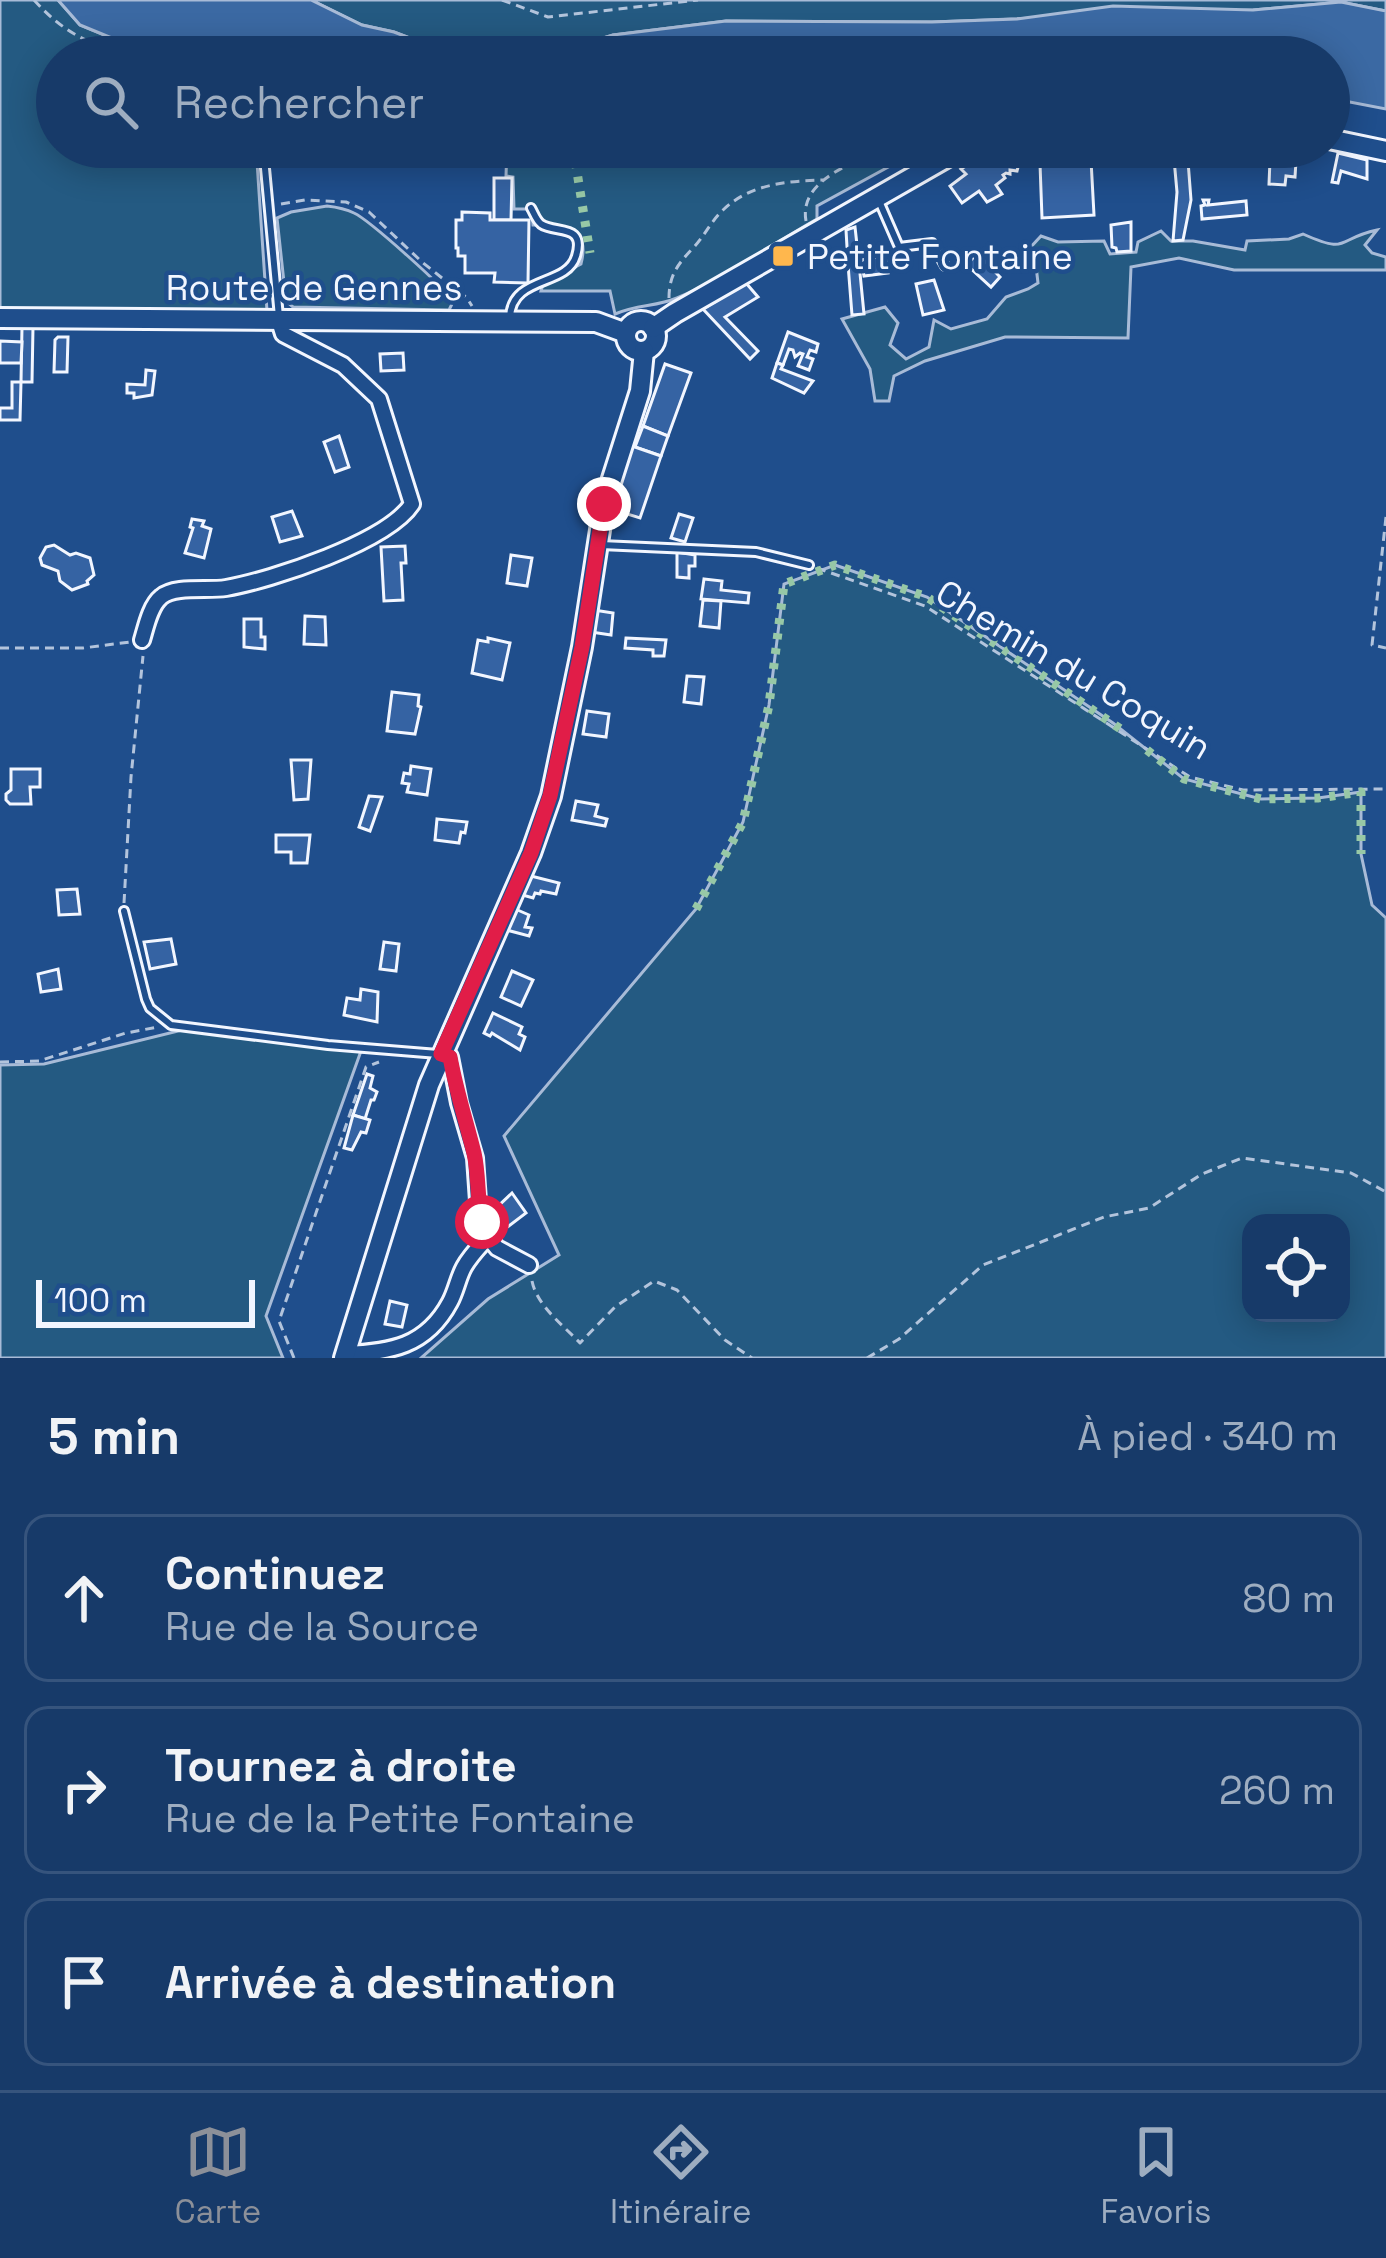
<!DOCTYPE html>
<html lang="fr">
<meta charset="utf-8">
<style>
:root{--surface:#173a69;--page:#244571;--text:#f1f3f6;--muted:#9eadc0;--line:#36547d;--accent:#8c9099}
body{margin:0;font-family:"Space Grotesk",sans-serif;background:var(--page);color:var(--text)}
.controls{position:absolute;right:36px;bottom:36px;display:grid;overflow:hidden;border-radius:24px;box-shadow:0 6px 30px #0003}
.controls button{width:108px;height:108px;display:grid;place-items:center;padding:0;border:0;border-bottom:3px solid var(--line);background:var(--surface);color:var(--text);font:60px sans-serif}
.scale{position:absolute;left:36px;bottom:30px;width:219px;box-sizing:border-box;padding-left:12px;border:6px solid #f2f6ff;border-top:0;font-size:33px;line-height:42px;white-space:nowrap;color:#f2f6ff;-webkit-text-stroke:9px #1f4e8c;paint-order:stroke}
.stop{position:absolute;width:36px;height:36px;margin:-27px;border:9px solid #e11d48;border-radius:50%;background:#fff}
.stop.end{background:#e11d48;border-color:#fff;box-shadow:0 3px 12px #0008}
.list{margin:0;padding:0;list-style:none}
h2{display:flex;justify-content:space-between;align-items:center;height:156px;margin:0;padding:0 48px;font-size:51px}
h2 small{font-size:39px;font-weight:400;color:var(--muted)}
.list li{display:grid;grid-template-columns:78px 1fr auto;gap:36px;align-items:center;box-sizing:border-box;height:168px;margin:0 24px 24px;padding:0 24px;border:3px solid var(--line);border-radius:24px}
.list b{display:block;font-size:45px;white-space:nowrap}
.list p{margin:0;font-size:39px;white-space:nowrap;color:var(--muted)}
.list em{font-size:39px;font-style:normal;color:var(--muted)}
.icon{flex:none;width:66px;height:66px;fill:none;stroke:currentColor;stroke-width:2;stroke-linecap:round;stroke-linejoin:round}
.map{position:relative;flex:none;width:1386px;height:1358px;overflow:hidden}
.search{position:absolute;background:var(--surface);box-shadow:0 6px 30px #0003;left:36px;right:36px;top:36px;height:132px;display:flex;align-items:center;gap:30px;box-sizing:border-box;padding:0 42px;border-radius:66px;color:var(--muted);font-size:45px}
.sheet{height:732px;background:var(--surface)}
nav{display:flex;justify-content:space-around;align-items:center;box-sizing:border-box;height:168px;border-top:3px solid var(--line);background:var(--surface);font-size:33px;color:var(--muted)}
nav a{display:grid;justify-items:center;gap:6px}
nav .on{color:var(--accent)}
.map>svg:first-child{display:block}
</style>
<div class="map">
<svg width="1386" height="1358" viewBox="0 0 1386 1358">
<rect width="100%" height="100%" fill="#1f4e8c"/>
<!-- green -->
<g fill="#245a82" stroke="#a8bbd7" stroke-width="3" fill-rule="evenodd">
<path d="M 0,0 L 58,0 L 80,25 L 158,57 L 57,57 L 57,147 L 256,147 L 267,311 L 0,312 Z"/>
<path d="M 311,0 L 1386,0 L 1386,11 L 1341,2 L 1253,10 L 932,22 L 726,21 L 613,35 L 564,50 L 501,54 L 420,42 L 394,32 L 362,25 Z"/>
<path d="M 507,147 L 925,147 L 817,206 L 817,219 C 774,243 723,279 677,298 C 655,307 638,304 615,314 L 610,291 L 541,291 L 543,284 L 581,264 C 591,225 563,225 533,225 L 532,213 L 528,209 L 514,209 L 513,177 L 506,176 Z"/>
<path d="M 327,206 C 336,207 346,209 354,213 C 369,220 447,289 453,302 L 449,310 L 293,307 L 286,301 L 277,218 L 291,212 Z"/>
<path d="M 1377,230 L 1365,245 L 1372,253 L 1386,257 L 1386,270 L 1234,270 L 1179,258 L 1131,267 L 1128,338 L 1005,337 L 925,361 L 894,376 L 889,401 L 875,401 L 870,369 L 842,319 L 885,307 L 898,323 L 890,345 L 906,359 L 929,347 L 934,320 L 951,329 L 987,319 L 1006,297 L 1028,289 L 1038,283 L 1036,266 L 1028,260 L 1029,249 L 1041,236 L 1058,242 L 1104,241 L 1110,254 L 1136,252 L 1138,242 L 1161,231 L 1171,241 L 1193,241 L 1245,250 L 1247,241 L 1289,239 L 1303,234 C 1350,255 1335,239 1377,230 Z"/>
<path d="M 835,565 L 927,597 L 1113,723 L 1184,779 L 1261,799 L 1318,798 L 1361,792 L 1361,854 L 1372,905 L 1386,918 L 1386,1358 L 421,1358 L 488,1299 L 559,1255 L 504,1136 L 696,909 L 743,822 L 769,705 L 784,584 ZM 1251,1223 L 1341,1223 L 1341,1313 L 1251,1313 Z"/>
<path d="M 182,1030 L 361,1051 L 266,1316 L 283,1358 L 0,1358 L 0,1065 L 44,1064 Z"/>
</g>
<!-- water -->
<path fill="#3b69a3" stroke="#a8bbd7" stroke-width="3" d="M 58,0 L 311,0 L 362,25 L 394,32 L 420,42 L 501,54 L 564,50 L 613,35 L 726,21 L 932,22 L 1017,19 L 1113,6 L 1253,10 L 1341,2 L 1386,11 L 1386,109 L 1329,98 L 1329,57 L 158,57 L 80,25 Z"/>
<!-- building -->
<g fill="#3563a3" stroke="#f2f6ff" stroke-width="3">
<path d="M 1173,148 L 1187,148 L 1191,200 L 1183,240 L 1173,241 L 1177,192 Z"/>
<path d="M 987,153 L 993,165 L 1000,163 L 999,159 L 1002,163 L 1004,161 L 1005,154 L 1010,155 L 1010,161 L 1018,167 L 1017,171 L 1010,170 L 1010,174 L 1006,173 L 1003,175 L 1005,178 L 996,185 L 1002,194 L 987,202 L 979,191 L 962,203 L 950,186 L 966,174 L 961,169 Z"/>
<path d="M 1338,153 L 1367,160 L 1367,179 L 1341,171 L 1338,183 L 1332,182 Z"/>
<path d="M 1091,160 L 1094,215 L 1042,218 L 1040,164 Z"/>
<path d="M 1270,160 L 1296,161 L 1295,177 L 1286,176 L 1285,185 L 1269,184 Z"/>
<path d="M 494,178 L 512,178 L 511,220 L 494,220 Z"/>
<path d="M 1203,200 L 1209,200 L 1208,205 L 1246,201 L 1247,215 L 1202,219 L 1201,206 L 1205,205 Z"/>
<path d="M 462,212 L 490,213 L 490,220 L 529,220 L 528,283 L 494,282 L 495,273 L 465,273 L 465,256 L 458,256 L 458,248 L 456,248 L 456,220 L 462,220 Z"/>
<path d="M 1131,222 L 1131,251 L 1117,252 L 1116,248 L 1112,247 L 1111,225 Z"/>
<path d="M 855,227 L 859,263 L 848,264 L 846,230 Z"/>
<path d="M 977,253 L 1000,277 L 991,287 L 967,265 Z"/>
<path d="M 885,256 L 888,273 L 864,276 L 861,260 Z"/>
<path d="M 859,263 L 864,314 L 852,315 L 848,264 Z"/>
<path d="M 934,280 L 944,310 L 923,315 L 916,284 Z"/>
<path d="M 746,283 L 758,297 L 725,317 L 758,351 L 750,359 L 703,309 Z"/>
<path d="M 22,327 L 33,327 L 32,382 L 21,382 Z"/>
<path d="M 788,332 L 818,344 L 816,352 L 810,350 L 807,357 L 813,359 L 809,370 L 798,366 L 803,354 L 800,353 L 795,357 L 793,350 L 789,349 L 783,365 L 777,363 Z"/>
<path d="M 58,337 L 68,337 L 67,372 L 54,372 L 55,340 Z"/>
<path d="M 0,341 L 22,342 L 21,363 L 0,363 Z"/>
<path d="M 403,353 L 404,370 L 381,371 L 380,354 Z"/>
<path d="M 777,363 L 783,365 L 781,369 L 813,381 L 804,393 L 772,378 Z"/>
<path d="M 665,364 L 691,373 L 668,436 L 643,426 Z"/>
<path d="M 146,370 L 155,371 L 152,395 L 134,398 L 134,393 L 127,393 L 127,384 L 145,385 Z"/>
<path d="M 12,382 L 21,382 L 20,420 L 0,420 L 0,408 L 12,408 Z"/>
<path d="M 643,426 L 668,436 L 661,456 L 635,447 Z"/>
<path d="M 339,436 L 349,467 L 335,472 L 324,442 Z"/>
<path d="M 632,446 L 661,456 L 640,518 L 611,509 Z"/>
<path d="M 292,511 L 302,536 L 280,542 L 272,517 Z"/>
<path d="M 679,514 L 693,518 L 685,542 L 671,538 Z"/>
<path d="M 192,519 L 204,521 L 202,526 L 211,529 L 204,558 L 185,553 L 193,528 L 190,527 Z"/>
<path d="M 54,545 L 70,555 L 76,553 L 90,558 L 94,575 L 87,581 L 88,584 L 72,590 L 60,581 L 58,571 L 42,565 L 40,558 L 46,547 Z"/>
<path d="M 405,546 L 406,563 L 401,563 L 403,600 L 384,601 L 381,547 Z"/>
<path d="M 677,552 L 695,555 L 695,566 L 689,566 L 689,578 L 677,577 Z"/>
<path d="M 511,555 L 532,558 L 527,586 L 507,583 Z"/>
<path d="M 704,579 L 722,581 L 721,590 L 749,593 L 748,603 L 701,599 Z"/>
<path d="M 703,600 L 721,601 L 719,628 L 700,626 Z"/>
<path d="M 594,610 L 613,613 L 611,635 L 591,632 Z"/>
<path d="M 305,616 L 325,617 L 326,645 L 304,644 Z"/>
<path d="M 244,619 L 261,619 L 261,637 L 265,637 L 265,649 L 244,647 Z"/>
<path d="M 488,638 L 510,643 L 502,680 L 472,673 L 478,640 L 488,642 Z"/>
<path d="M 626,638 L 666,640 L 664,656 L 653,656 L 653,650 L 625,648 Z"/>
<path d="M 687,676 L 704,677 L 701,704 L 684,702 Z"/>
<path d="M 392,692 L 419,695 L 418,706 L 421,707 L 415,734 L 387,731 Z"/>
<path d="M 587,711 L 609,714 L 606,737 L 583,734 Z"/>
<path d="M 291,760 L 311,760 L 308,799 L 294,800 Z"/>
<path d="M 411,766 L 431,769 L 427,795 L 407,792 L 409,784 L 402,783 L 404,773 L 410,774 Z"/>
<path d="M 11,769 L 40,769 L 40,787 L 30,787 L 31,804 L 10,804 L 6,800 L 6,794 L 11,790 Z"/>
<path d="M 369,796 L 382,797 L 370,831 L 359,827 Z"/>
<path d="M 576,801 L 598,805 L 595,816 L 607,819 L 605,826 L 572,820 Z"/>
<path d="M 437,819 L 467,822 L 465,833 L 461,832 L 459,843 L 435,840 Z"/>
<path d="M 276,835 L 310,835 L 307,863 L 291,863 L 291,852 L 276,852 Z"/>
<path d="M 527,875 L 559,883 L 556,894 L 541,891 L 540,894 L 535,893 L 533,898 L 519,894 Z"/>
<path d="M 77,889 L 80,914 L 59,915 L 57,890 Z"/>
<path d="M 513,908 L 529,915 L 525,927 L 532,928 L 529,936 L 503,929 Z"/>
<path d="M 171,939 L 176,964 L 150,969 L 144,942 Z"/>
<path d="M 384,942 L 399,944 L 396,971 L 380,969 Z"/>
<path d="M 58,969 L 61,989 L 41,992 L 38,974 Z"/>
<path d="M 512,971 L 533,980 L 521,1006 L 501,997 Z"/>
<path d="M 361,989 L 378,992 L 377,1022 L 344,1015 L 347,998 L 360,1000 Z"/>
<path d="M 493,1013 L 522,1027 L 519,1034 L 525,1037 L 520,1050 L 495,1035 L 492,1033 L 490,1036 L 484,1033 Z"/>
<path d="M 367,1074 L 373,1076 L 370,1088 L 377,1092 L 374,1100 L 371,1100 L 365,1119 L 353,1115 Z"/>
<path d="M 353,1115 L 370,1120 L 366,1133 L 361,1132 L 352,1150 L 344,1148 Z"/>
<path d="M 512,1193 L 526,1213 L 506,1228 L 493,1211 Z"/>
<path d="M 390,1301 L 407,1305 L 402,1327 L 385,1324 Z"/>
</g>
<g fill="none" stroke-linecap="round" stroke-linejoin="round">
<defs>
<g id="lane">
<path d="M 263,147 L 279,317"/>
<path d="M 879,201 L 899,247 L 932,243 L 945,266"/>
<path d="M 510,317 C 512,275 567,287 576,256 C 586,223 555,234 541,224 C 536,220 534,213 531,208"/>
<path d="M 601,545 L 756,552 L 809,565"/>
<path d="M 124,911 L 146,999 L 150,1008 L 171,1025 L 328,1045 L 438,1054"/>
</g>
<g id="street">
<path d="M 142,640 C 146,627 150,606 161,597 C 175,585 208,591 226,588 C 272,580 387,542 412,504 L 379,399 L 343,365 L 283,334 L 279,321"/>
<path d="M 441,1054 L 450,1057 L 459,1103 L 475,1158 L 478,1201 L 488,1237 L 497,1248 L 529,1265"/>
<path d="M 345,1354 C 390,1352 426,1347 450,1302 C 456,1291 458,1278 464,1267 C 470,1256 479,1247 488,1237"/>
</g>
<g id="secondary">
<path d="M 1329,139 L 1386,151"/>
<path d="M 0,318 L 596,322 L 626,333"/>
<circle cx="641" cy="336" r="15"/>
<path d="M 653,328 L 675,313 L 965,147"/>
<path d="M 344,1358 L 429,1085 L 531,853 L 551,796 L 582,647 L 604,504 L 640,391 L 644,351"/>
</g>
</defs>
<!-- lane casing -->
<use href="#lane" stroke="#f2f6ff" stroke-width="12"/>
<!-- street casing -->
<use href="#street" stroke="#f2f6ff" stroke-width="20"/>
<!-- secondary casing -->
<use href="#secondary" stroke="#f2f6ff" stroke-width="24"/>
<!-- path -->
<g stroke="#b3c4dc" stroke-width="3" stroke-dasharray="9 6" stroke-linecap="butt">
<path d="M 34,0 C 65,34 89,44 132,57"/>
<path d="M 502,0 L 548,17 L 698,0"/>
<path d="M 243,147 L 254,156"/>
<path d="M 281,204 L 305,200 L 346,202 L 369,212 L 422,262 L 467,298 L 472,306"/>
<path d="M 806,221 C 798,178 860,160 892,147"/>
<path d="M 669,298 C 669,275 678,264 693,248 C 704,237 711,221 723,210 C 750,184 787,181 823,180"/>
<path d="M 1386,517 L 1372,645 L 1386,648"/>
<path d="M 817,568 L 925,606 L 1190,777 L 1243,790 L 1386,789"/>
<path d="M 0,648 L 83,648 L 130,642"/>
<path d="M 124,903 L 131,777 L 143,656"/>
<path d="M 0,1062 L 39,1061 L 126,1033 L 158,1027"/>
<path d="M 532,1281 C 537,1306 563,1325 580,1343 L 615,1307 L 654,1281 L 677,1290 L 725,1340 L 752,1358"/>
<path d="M 294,1358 L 279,1321 L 366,1067 L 379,1062"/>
<path d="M 867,1358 L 899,1339 L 983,1265 L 1104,1217 L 1149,1208 L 1202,1174 L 1242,1158 L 1351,1173 L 1386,1192"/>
</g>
<!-- lane -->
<use href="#lane" stroke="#1f4e8c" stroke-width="6"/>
<!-- street -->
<use href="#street" stroke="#1f4e8c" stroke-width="14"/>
<!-- secondary -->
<use href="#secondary" stroke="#1f4e8c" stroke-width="18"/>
<!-- hedge -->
<g stroke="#97c8a6" stroke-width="9" stroke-dasharray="6 9" stroke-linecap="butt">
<path d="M 573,147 L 590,253"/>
<path d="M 1147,750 L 1184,779 L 1261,799 L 1318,798 L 1361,792 L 1361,854"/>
<path d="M 696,909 L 743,822 L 769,705 L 784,584 L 835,565 L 927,597 L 1125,732"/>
</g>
</g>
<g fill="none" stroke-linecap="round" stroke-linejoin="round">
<!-- route -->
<path stroke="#e11d48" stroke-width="15" d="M 482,1222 C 477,1199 479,1175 474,1153 C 466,1121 456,1090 450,1057 L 441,1054 L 531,853 L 550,796 L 582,647 L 604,504"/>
</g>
<!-- markers -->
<rect fill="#ffb74d" stroke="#1f4e8c" stroke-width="4.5" x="771" y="244" width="24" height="24" rx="6"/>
<g text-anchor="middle" stroke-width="9" stroke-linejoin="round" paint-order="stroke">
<!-- poi labels -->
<g font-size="36" fill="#f2f6ff" stroke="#1f4e8c" text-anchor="start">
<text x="807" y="269">Petite Fontaine</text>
</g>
<!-- street labels -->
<g font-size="36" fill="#f2f6ff" stroke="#1f4e8c">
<text x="314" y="300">Route de Gennes</text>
<text transform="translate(1074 669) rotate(31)" y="13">Chemin du Coquin</text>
</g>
</g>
</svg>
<div class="controls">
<button><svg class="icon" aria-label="locate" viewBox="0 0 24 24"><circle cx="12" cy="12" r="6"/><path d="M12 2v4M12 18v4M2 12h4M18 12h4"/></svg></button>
</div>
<div class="scale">100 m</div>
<div class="stop" style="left:482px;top:1222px"></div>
<div class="stop end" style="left:604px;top:504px"></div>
<div class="search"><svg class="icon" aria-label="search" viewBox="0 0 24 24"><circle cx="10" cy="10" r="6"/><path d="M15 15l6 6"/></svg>Rechercher</div>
</div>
<section class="sheet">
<h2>5 min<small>À pied · 340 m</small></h2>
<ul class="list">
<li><svg class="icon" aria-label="ahead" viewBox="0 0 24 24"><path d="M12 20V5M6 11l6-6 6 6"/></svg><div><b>Continuez</b><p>Rue de la Source</p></div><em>80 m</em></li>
<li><svg class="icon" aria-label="right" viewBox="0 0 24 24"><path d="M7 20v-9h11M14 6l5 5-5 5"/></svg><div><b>Tournez à droite</b><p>Rue de la Petite Fontaine</p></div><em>260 m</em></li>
<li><svg class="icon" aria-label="arrive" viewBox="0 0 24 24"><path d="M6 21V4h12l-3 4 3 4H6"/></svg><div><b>Arrivée à destination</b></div></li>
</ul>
</section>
<nav>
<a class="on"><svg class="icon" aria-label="map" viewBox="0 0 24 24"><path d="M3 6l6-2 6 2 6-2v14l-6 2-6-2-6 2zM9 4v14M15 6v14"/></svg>Carte</a>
<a><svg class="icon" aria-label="directions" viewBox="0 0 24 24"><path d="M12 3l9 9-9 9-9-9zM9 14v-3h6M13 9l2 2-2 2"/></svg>Itinéraire</a>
<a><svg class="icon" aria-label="saved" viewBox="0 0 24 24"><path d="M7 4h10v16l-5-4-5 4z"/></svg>Favoris</a>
</nav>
